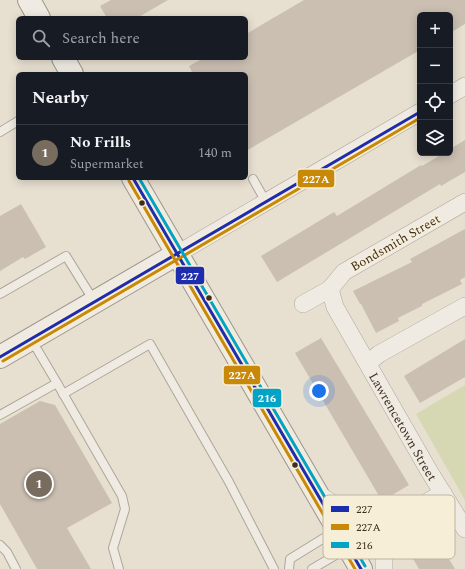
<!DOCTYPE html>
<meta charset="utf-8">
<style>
:root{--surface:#171b24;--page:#242831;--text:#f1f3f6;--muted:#9ea1a6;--line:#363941;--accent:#786c5e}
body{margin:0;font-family:Spectral,serif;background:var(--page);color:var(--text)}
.controls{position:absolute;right:12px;top:12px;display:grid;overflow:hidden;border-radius:6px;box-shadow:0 2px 10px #0003}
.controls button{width:36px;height:36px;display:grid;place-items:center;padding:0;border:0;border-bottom:1px solid var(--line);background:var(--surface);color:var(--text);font:20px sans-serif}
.you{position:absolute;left:319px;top:391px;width:14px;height:14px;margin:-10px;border:3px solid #fff;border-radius:50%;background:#1a73e8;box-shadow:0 0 0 6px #1a73e833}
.badge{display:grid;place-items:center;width:26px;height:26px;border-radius:50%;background:var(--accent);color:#fff;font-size:13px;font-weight:700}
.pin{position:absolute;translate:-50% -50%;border:2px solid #fff;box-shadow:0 1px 4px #0006}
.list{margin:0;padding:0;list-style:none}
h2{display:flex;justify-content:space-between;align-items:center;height:52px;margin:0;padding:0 16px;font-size:17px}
h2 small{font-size:13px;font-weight:400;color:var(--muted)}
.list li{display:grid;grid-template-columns:26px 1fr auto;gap:12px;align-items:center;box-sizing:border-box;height:56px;padding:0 16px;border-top:1px solid var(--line)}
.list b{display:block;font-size:15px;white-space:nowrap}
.list p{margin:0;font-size:13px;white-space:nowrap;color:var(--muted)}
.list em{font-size:13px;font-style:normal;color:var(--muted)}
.icon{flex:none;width:22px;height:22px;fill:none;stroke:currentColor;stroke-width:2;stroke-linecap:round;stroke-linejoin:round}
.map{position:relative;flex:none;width:465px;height:569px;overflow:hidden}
.search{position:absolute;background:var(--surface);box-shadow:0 2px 10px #0003;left:16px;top:16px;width:232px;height:44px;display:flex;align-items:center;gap:10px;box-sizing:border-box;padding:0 14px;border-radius:6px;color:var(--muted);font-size:15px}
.panel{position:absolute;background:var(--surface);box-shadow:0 2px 10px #0003;left:16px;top:72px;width:232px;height:108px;border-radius:6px}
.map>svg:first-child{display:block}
</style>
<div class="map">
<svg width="465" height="569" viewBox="0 0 465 569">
<rect width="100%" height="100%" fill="#e7e0d1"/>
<!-- green -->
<path fill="#d6d7b3" d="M 465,385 L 465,500 L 416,414 Z"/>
<!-- building -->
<g fill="#cbbfb2">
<path d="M 111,0 L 168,0 L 137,18 L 107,18 L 100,6 Z"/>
<path d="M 304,0 L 465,0 L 465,24 L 450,33 L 450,15 L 420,15 L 420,50 L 246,151 L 246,74 L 193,74 L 189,66 L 204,58 L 246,58 L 246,34 Z"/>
<path d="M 465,140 L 465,172 L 441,186 L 440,184 L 277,282 L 261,256 L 334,212 L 337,216 L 421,165 L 422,166 L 444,153 L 450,153 L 450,149 Z"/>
<path d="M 21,204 L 46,247 L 25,259 L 23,257 L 0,271 L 0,216 Z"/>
<path d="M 465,229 L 465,277 L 460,280 L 462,284 L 422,304 L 422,306 L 398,318 L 399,321 L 376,333 L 361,304 L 360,304 L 353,291 L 412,262 L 410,259 Z"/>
<path d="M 321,338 L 409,485 L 382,501 L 295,353 Z"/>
<path d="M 465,339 L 465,377 L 420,403 L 404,376 Z"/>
<path d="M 40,401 L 55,405 L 112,503 L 67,528 L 91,569 L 37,569 L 0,504 L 0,424 Z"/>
<path d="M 431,530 L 455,569 L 419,569 L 405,545 Z"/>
</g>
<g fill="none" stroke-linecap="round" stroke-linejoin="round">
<defs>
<g id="lane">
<path d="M 0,132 L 18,121"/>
<path d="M 253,179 L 266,202"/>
<path d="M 0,294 L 66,256 L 94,301"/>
<path d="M 31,339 L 57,383"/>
<path d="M 63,394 L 150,344 L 229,482 L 274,569"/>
<path d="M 0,415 L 57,383 L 122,496 L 125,509 L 113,548 L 119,569"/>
<path d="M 0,545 L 7,552 L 16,569"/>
<path d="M 289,569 L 290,559 L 324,538 L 335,543"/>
<path d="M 312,569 L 334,556 L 335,543"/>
</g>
<g id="street">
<path d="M 450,95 L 465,86"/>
<path id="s1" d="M 465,202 L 344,272 L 330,289 L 335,307 L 429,471 L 465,529"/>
<path d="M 177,254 L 420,112"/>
<path d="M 303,304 L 330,289"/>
<path d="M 368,363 L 379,354 L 465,306"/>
<path d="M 318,494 L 354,517 L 371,522 L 394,521 L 443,493"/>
<path d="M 384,569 L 384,558 L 394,521"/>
</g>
<g id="secondary">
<path d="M 29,0 L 39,18"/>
<path d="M 63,58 L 72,74"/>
<path d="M 133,178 L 361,569"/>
<path d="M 0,357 L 177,254"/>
</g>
</defs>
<!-- lane casing -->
<use href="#lane" stroke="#ada599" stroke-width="10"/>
<!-- street casing -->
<use href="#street" stroke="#ada599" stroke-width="18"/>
<!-- secondary casing -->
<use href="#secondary" stroke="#9c958a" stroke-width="24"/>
<!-- lane -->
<use href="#lane" stroke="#efebe3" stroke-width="8"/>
<!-- street -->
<use href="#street" stroke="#efebe3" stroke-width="17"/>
<!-- secondary -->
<use href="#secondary" stroke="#efebe3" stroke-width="22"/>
<defs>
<g id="bus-1">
<path d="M 133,178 L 361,569"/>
<path d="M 0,357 L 420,112"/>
</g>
<g id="bus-2">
<path d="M 129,181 L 355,569"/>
<path d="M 3,361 L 420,118"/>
</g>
<path id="bus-3" d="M 139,178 L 365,566"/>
</defs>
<!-- bus-1 casing -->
<use href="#bus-1" stroke="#f7eed8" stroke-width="6"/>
<!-- bus-2 casing -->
<use href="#bus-2" stroke="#f7eed8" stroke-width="6"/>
<!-- bus-3 casing -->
<use href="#bus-3" stroke="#f7eed8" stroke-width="6"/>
<!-- bus-1 -->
<use href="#bus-1" stroke="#1e2dae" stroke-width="3"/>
<!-- bus-2 -->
<use href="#bus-2" stroke="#c88808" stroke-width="3"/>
<!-- bus-3 -->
<use href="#bus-3" stroke="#03a3c5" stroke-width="3"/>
</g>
<!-- markers -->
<g fill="#3d2e20" stroke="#f7eed8" stroke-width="1.5">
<circle cx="142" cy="203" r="3.5"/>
<circle cx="209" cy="298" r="3.5"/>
<circle cx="295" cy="465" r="3.5"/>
</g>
<g text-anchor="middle" stroke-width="3.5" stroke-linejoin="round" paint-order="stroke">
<!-- street labels -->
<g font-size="13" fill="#3d2e20" stroke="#f7eed8">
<text transform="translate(395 242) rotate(-30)" y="5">Bondsmith Street</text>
<text dy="5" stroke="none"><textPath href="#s1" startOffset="318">Lawrencetown Street</textPath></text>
</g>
</g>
<!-- legend -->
<rect x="323" y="495" width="132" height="64" rx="6" fill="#f7eed8" stroke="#bfb4a1" stroke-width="1"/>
<rect x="331" y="506" width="18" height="6" fill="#1e2dae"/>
<rect x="331" y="524" width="18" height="6" fill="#c88808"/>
<rect x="331" y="542" width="18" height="6" fill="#03a3c5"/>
<g font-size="11" fill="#3d2e20">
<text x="356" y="513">227</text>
<text x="356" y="531">227A</text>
<text x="356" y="549">216</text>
</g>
<g stroke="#f7eed8" stroke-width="1.5">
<rect x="297" y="169" width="38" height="19" rx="4" fill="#c88808"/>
<rect x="175" y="266" width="30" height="19" rx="4" fill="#1e2dae"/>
<rect x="223" y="365" width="38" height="20" rx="4" fill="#c88808"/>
<rect x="252" y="388" width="30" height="20" rx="4" fill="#03a3c5"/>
</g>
<g font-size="11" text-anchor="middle" font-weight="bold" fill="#fff">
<text x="316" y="183">227A</text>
<text x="190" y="280">227</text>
<text x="242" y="379">227A</text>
<text x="267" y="402">216</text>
</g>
</svg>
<div class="controls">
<button>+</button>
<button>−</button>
<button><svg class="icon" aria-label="locate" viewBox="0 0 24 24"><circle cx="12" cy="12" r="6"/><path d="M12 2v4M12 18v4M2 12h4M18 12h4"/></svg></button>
<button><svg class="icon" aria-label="layers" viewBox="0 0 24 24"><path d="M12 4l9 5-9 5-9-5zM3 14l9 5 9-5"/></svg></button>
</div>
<div class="you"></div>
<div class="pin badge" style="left:39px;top:484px">1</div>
<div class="search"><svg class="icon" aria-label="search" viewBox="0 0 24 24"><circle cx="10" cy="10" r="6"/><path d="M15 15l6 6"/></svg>Search here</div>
<section class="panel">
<h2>Nearby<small></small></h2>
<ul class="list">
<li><span class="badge">1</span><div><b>No Frills</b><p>Supermarket</p></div><em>140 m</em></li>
</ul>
</section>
</div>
